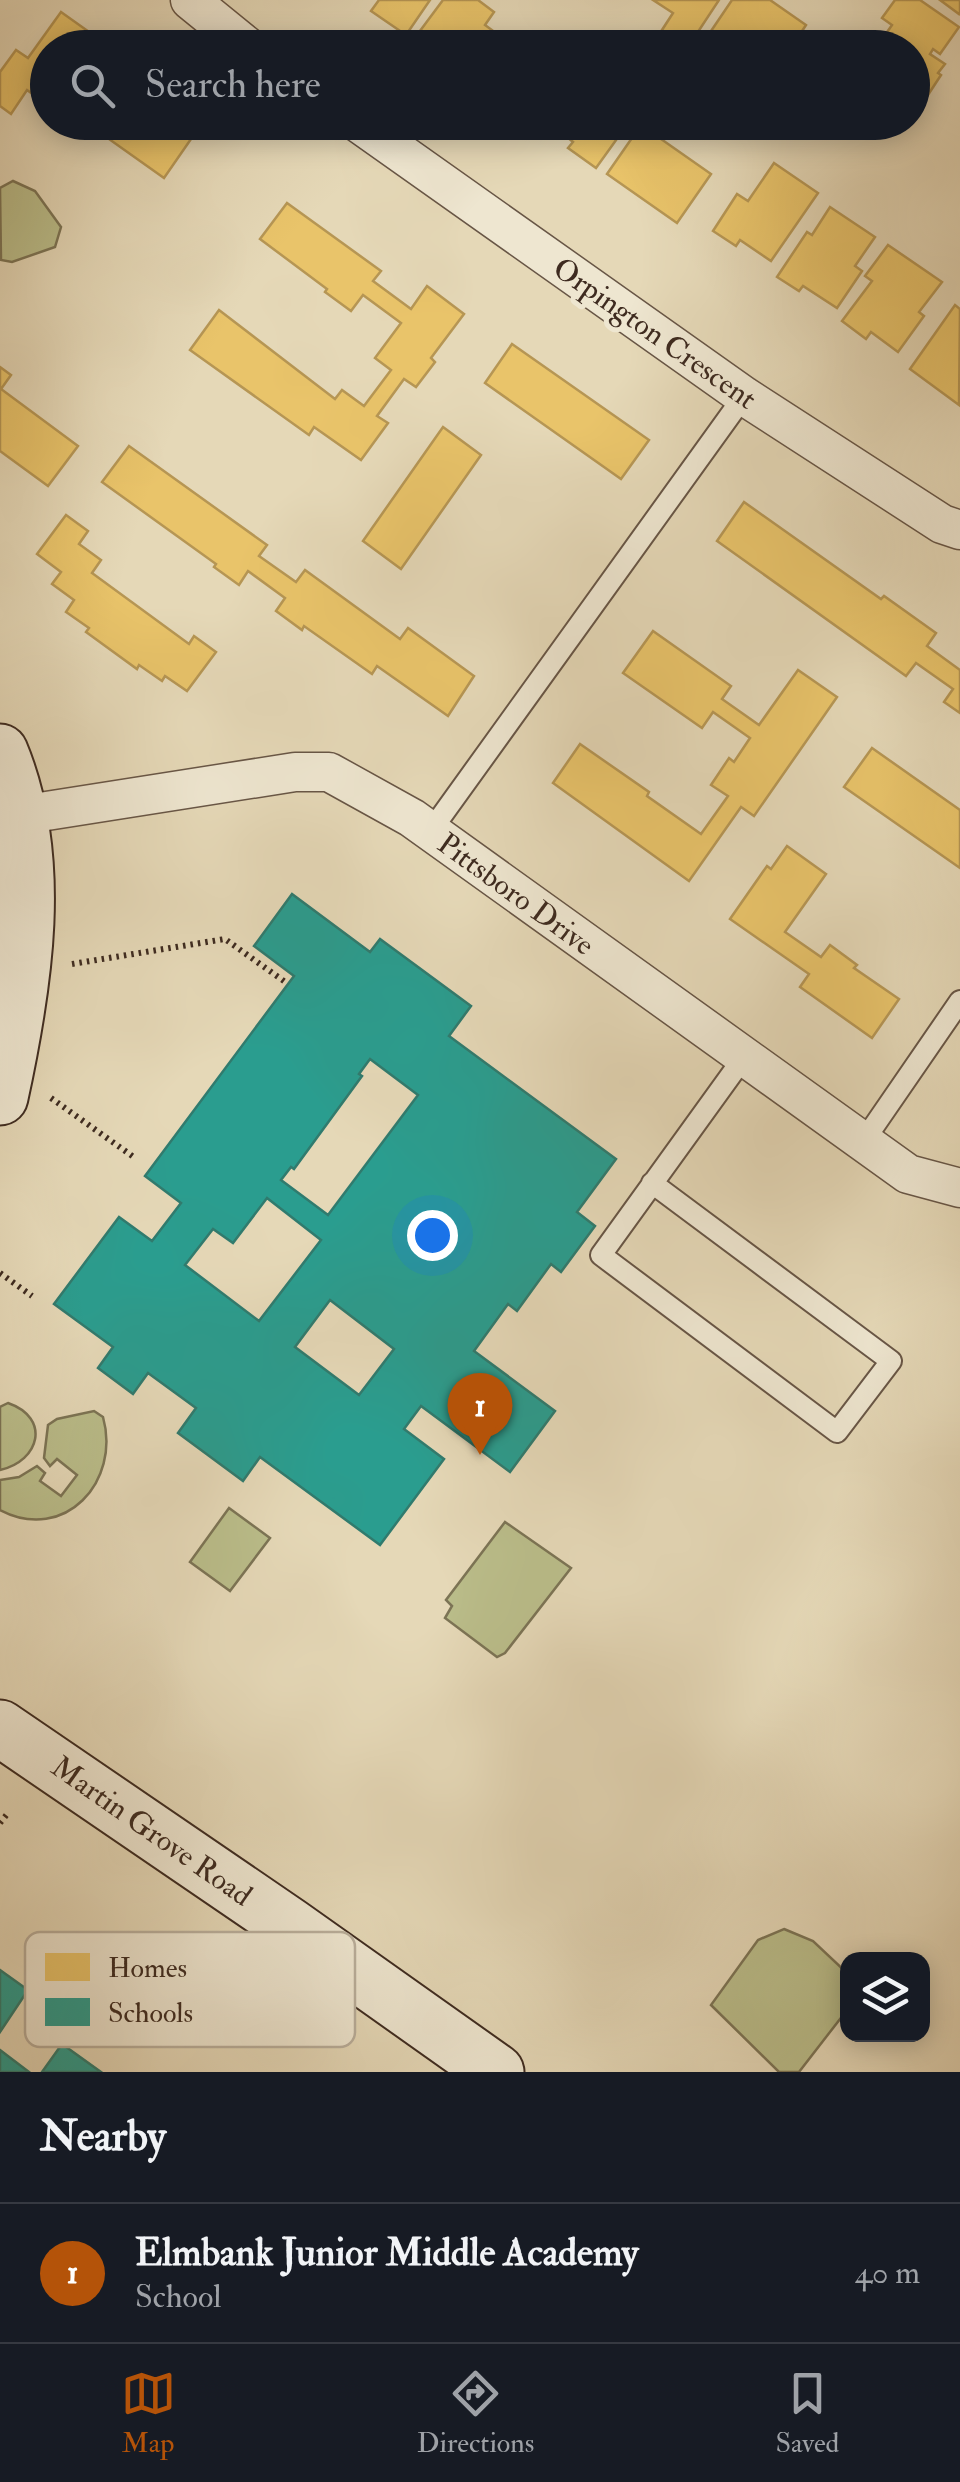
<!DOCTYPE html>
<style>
:root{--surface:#171b24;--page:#20242c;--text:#f1f3f6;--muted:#9ea1a6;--line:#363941;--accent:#b45309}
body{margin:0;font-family:"IM FELL Double Pica",serif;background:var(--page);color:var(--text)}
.controls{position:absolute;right:30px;bottom:30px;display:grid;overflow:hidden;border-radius:20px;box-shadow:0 5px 25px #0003}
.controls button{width:90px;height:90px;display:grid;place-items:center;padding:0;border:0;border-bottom:2px solid var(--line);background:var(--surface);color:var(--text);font:50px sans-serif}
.you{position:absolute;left:432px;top:1235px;width:35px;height:35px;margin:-25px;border:8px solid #fff;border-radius:50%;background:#1a73e8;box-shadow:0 0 0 15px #1a73e833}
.badge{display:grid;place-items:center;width:65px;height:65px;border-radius:50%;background:var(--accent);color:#fff;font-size:32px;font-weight:700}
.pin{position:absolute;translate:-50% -82px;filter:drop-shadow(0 2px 5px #0008)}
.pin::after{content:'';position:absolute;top:52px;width:35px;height:30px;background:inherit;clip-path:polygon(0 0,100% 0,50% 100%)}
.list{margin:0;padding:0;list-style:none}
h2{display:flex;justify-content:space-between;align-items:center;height:130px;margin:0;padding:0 40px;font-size:42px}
h2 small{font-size:32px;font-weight:400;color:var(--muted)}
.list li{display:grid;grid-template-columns:65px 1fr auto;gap:30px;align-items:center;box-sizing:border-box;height:140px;padding:0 40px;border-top:2px solid var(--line)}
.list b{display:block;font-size:38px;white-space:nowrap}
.list p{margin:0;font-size:32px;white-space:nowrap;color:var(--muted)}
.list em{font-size:32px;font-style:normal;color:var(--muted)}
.icon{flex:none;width:55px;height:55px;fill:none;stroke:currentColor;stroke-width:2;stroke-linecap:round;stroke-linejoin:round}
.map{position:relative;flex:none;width:960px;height:2072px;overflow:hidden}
.search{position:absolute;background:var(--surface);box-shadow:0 5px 25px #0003;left:30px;right:30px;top:30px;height:110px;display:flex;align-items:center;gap:25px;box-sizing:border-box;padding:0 35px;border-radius:55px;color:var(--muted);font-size:38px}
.sheet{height:270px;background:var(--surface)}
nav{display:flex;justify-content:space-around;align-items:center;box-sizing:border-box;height:140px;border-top:2px solid var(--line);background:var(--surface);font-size:28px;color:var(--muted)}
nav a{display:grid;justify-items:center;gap:5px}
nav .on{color:var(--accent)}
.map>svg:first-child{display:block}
</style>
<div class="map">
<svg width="960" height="2072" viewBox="0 0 960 2072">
<rect width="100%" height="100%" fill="#e5d8b7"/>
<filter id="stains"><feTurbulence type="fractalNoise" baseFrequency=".002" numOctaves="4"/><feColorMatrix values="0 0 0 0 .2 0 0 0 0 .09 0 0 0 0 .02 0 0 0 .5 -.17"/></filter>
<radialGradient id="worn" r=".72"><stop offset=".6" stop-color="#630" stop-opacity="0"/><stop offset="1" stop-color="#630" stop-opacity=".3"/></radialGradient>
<!-- green -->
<g fill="#babd8a" stroke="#7c7455" stroke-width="2.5">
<path d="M 13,181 L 35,191 L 61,227 L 55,247 L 12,262 L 1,260 L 0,188 Z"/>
<path d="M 8,1403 C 51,1418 40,1461 0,1470 L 0,1407 Z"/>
<path d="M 94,1411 L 103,1417 C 121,1481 65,1544 0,1510 L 0,1480 L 19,1477 L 37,1466 L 45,1473 L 40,1481 L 61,1496 L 77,1475 L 57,1459 L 50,1466 L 44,1458 L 48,1425 L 57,1419 Z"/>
<path d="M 229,1508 L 270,1538 L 230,1591 L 190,1562 Z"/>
<path d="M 505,1522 L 571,1568 L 505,1653 L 497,1657 L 445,1618 L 452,1606 L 446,1600 Z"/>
<path d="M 784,1929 L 813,1941 L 847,1973 L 847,2010 L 799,2072 L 779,2072 L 711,2005 L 758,1940 Z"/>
</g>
<!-- homes -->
<g fill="#e9c46a" stroke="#b69654" stroke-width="2.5">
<path d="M 379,0 L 430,0 L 406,35 L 371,11 Z"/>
<path d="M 443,0 L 478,0 L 494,12 L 485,25 L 500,36 L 492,48 L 427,48 L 414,39 Z"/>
<path d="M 653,0 L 719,0 L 688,47 L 662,30 L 673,13 Z"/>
<path d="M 732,0 L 770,0 L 806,25 L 791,48 L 722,48 L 707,37 Z"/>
<path d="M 895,0 L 920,0 L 959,27 L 940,54 L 933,49 L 930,54 L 945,64 L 938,73 L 941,75 L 926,98 L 912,89 L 912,48 L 876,48 L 892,25 L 882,18 Z"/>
<path d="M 940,0 L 960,0 L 960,12 L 959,14 Z"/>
<path d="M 61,12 L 99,39 L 93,48 L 48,48 L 48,85 L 38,98 L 27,90 L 11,114 L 0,106 L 0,72 L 16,50 L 28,58 Z"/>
<path d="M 514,38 L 528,47 L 528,48 L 507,48 Z"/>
<path d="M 95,122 L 168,122 L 191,139 L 164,178 L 92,127 Z"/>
<path d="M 550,122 L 629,122 L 596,168 L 568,148 L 573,142 Z"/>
<path d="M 641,125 L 711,174 L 677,223 L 607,174 Z"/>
<path d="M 774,163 L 818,193 L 771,261 L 740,240 L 736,246 L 713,231 L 737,194 L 748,201 Z"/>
<path d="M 287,203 L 381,271 L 373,281 L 411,309 L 427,286 L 464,314 L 431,358 L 435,362 L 416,387 L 404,379 L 377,416 L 388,423 L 361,460 L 314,427 L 309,435 L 190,350 L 219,310 L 335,399 L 342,390 L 364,406 L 391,370 L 375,358 L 401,323 L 363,295 L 351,311 L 325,292 L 327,289 L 260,239 Z"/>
<path d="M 830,207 L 875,237 L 855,266 L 862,271 L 837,308 L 803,286 L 799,291 L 777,277 L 807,232 L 812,235 Z"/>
<path d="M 888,245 L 942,282 L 919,312 L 924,316 L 898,352 L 871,332 L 866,339 L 842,321 L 872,281 L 865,276 Z"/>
<path d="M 955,305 L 960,309 L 959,405 L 910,369 Z"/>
<path d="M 512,344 L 649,440 L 621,479 L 485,383 Z"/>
<path d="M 0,367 L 11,375 L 1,389 L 78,446 L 48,486 L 0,451 Z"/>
<path d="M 443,427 L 481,455 L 401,569 L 363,541 Z"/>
<path d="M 129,446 L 267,545 L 259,556 L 296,582 L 305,570 L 400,639 L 408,628 L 474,676 L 448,716 L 377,666 L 372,674 L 304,626 L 302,630 L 276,611 L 285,598 L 248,571 L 239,585 L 214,567 L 216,564 L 102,482 Z"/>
<path d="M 744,502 L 881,599 L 884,596 L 936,633 L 927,646 L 960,670 L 960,713 L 944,702 L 953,689 L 916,663 L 906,676 L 717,541 Z"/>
<path d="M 66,515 L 88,531 L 79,544 L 101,560 L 92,573 L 189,644 L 194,636 L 216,652 L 187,691 L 165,676 L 162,681 L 139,665 L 137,669 L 86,632 L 89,628 L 66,612 L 74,600 L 52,584 L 61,572 L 37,554 Z"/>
<path d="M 653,631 L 731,686 L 722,699 L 759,725 L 798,670 L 837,697 L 754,816 L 741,807 L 689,881 L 553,783 L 580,744 L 649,792 L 647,796 L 701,834 L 728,796 L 711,785 L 729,758 L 734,762 L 750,738 L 713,712 L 702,728 L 623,673 Z"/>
<path d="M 872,748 L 960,810 L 960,868 L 844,787 Z"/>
<path d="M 787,846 L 826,874 L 785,932 L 821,957 L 830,945 L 857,965 L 854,968 L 899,999 L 872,1038 L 800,987 L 809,974 L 730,919 L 767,866 L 771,869 Z"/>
</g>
<!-- schools -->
<g fill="#2a9d8f" stroke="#307b6e" stroke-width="2.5" fill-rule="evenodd">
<path d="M 292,894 L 370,952 L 380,939 L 471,1006 L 449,1036 L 616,1159 L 577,1212 L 595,1226 L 561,1272 L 551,1264 L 517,1311 L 508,1304 L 474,1351 L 555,1411 L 510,1472 L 421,1406 L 404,1429 L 444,1459 L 380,1545 L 260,1457 L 243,1481 L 178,1433 L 196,1408 L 148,1373 L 133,1394 L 98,1368 L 113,1347 L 54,1304 L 119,1217 L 152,1241 L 181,1203 L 145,1176 L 294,976 L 254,946 ZM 370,1059 L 418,1095 L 328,1215 L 281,1180 L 291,1167 L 294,1169 L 362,1076 L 359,1074 ZM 267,1198 L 321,1240 L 259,1321 L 185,1265 L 213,1229 L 233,1243 ZM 330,1300 L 394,1349 L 359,1395 L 295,1347 Z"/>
<path d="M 0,1970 L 28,1990 L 0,2032 Z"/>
<path d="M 62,2044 L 101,2072 L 42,2072 Z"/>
<path d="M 0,2050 L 29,2072 L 0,2072 Z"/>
</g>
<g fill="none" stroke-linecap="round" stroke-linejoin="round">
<defs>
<g id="service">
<path d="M 430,832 L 744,396"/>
<path d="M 863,1142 L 960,1001"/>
<path d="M 652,1183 L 891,1361 L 837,1432 L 601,1255 L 744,1057"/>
</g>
<g id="minor">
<path d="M 190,0 L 249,48"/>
<path d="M 357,122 L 744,396 L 942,524 L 960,530"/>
<path d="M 21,815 L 295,772 L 329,772 L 412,818 L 908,1174 L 960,1188"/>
</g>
<g id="secondary">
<path d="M 0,752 C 45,859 24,987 0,1097"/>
<path d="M 0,1728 L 290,1926 L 496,2072"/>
</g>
</defs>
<!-- service casing -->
<use href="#service" stroke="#685646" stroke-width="24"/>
<!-- minor casing -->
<use href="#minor" stroke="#685646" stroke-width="41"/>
<!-- secondary casing -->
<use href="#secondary" stroke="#3e2b20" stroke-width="59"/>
<!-- path -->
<g stroke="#3e2b20" stroke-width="6" stroke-dasharray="2.5 5" stroke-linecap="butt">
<path d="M 72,964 L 225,939 L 288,984"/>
<path d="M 51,1098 L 135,1158"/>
<path d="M 0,1273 L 32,1296"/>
<path d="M 0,1823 L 8,1813"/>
<path d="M 157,2023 L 211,1954"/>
</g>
<!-- service -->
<use href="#service" stroke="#eee6d0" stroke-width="20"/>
<!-- minor -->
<use href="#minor" stroke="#eee6d0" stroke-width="38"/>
<!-- secondary -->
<use href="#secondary" stroke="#eee6d0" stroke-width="55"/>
</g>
<g text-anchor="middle" stroke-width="10" stroke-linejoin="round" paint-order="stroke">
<!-- street labels -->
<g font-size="30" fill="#3e2b20" stroke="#eee6d0">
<text transform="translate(655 333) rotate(35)" y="10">Orpington Crescent</text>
<text transform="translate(516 894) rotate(36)" y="10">Pittsboro Drive</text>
<text transform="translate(152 1831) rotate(35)" y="10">Martin Grove Road</text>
</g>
</g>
<!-- legend -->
<rect x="25" y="1932" width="330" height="115" rx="15" fill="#eee6d0" stroke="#b9ae9b" stroke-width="2.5"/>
<rect x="45" y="1953" width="45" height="28" fill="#e9c46a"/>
<rect x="45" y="1998" width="45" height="28" fill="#2a9d8f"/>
<g font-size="28" fill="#3e2b20">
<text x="108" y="1977">Homes</text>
<text x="108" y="2022">Schools</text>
</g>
<rect width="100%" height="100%" filter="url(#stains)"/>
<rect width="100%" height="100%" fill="url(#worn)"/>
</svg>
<div class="controls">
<button><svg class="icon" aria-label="layers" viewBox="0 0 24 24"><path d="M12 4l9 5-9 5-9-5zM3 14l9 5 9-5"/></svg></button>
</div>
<div class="you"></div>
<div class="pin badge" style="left:480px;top:1455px">1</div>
<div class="search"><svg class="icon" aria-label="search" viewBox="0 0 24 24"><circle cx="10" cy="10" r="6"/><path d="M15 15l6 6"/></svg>Search here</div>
</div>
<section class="sheet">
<h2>Nearby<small></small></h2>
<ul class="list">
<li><span class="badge">1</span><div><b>Elmbank Junior Middle Academy</b><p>School</p></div><em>40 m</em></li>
</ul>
</section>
<nav>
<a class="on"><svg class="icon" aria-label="map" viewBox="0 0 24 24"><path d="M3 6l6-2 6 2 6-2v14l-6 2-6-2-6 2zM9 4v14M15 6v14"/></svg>Map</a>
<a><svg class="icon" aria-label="directions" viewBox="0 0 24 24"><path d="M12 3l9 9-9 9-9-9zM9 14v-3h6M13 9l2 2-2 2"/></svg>Directions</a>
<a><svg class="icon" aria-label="saved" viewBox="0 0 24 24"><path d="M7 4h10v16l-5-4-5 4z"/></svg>Saved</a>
</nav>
